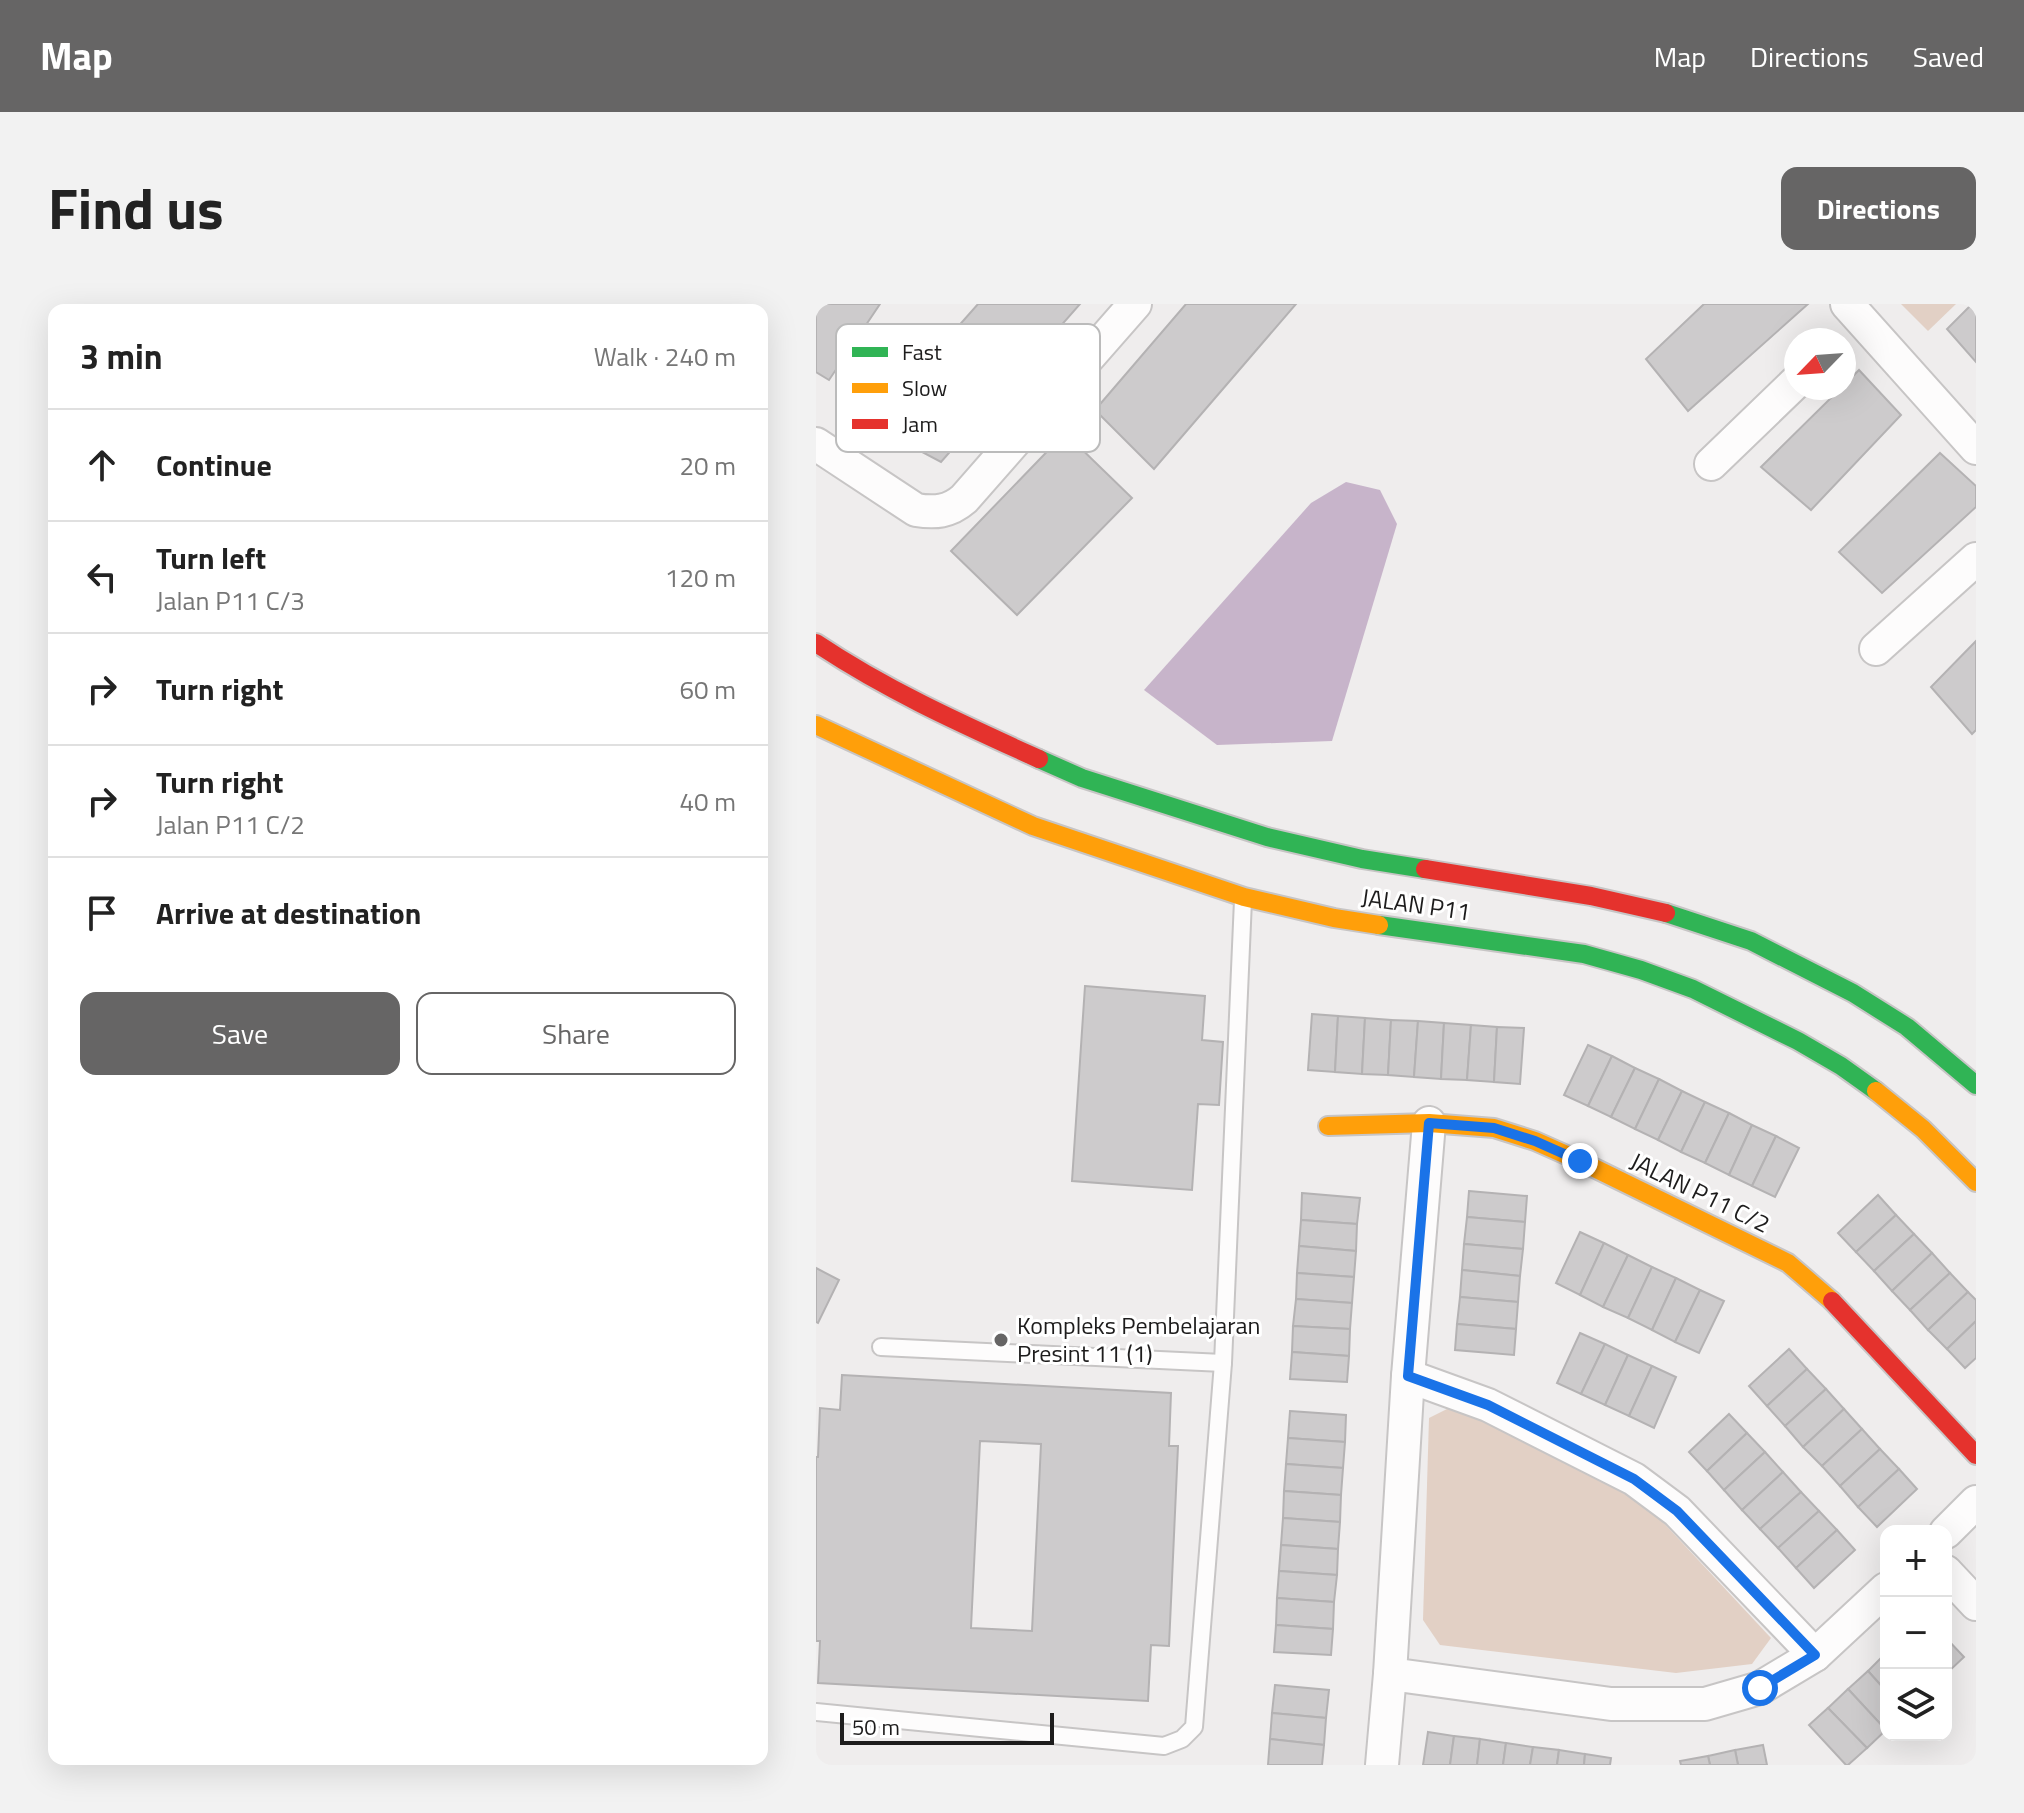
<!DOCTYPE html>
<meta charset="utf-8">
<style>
:root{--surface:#fff;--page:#f2f2f2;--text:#222;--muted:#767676;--line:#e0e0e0;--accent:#666565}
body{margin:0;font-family:"Titillium Web",sans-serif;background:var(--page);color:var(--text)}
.controls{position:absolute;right:24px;bottom:24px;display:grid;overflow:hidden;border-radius:16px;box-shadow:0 8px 32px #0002}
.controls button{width:72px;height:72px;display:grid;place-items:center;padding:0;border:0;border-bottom:2px solid var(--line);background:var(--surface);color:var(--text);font:40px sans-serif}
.compass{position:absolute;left:968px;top:24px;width:72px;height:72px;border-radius:50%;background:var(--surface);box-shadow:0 8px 32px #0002;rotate:245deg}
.scale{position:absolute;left:24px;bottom:20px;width:214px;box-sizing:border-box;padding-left:8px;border:4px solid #1d1c1c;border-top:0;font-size:22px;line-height:28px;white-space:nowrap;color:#1d1c1c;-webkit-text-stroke:6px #fff;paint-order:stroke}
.stop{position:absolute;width:24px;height:24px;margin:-18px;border:6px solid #1a73e8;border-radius:50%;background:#fff}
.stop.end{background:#1a73e8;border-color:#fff;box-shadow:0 2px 8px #0008}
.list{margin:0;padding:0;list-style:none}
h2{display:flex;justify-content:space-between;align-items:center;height:104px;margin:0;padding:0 32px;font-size:34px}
h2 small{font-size:26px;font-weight:400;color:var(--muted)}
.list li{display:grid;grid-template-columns:52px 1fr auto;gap:24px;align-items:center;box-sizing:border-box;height:112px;padding:0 32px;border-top:2px solid var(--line)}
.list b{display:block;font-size:30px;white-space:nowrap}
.list p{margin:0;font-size:26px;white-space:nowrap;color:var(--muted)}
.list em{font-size:26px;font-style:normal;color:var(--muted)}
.actions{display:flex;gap:16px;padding:24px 32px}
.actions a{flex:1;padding:18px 0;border:2px solid var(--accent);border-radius:16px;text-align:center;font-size:28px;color:var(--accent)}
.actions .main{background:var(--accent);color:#fff}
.icon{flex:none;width:44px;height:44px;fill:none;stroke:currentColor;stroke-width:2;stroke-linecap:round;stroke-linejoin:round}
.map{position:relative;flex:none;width:1160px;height:1461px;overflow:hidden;border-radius:16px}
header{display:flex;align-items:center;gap:48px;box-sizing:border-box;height:112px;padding:0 40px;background:var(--accent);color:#fff}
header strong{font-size:38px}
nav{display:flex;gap:44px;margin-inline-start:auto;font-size:28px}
.intro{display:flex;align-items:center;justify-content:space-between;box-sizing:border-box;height:192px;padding:0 48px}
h1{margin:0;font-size:56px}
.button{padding:20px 36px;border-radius:16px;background:var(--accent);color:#fff;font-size:28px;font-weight:700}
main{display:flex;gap:48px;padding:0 48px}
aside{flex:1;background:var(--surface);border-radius:16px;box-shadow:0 8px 32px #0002}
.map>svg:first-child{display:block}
</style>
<header>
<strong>Map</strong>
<nav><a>Map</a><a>Directions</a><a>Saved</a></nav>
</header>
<div class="intro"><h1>Find us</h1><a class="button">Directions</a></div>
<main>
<aside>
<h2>3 min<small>Walk · 240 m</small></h2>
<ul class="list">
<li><svg class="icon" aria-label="ahead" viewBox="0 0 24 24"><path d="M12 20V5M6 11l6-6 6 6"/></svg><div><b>Continue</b></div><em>20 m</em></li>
<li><svg class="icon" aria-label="left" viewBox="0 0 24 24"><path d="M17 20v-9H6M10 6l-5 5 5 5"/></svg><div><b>Turn left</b><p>Jalan P11 C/3</p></div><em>120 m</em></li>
<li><svg class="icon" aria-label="right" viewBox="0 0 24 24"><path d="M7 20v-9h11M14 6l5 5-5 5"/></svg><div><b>Turn right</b></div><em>60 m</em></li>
<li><svg class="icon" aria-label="right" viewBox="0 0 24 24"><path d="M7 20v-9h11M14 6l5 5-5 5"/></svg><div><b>Turn right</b><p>Jalan P11 C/2</p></div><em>40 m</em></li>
<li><svg class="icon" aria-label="arrive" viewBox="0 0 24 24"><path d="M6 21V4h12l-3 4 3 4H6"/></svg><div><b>Arrive at destination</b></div></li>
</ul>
<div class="actions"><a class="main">Save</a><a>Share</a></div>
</aside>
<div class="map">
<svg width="1160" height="1461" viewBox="0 0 1160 1461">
<rect width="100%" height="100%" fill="#efeded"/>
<!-- green -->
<g fill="#e2d0c5">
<path d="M 1085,0 L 1140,0 L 1112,27 Z"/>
<path d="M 637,1102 L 816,1185 L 955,1334 L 936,1360 L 860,1369 L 624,1341 L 607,1316 L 613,1114 Z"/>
</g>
<!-- water -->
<path fill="#c7b4ca" d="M 530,178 L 564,186 L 581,220 L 516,437 L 401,441 L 328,386 L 495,199 Z"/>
<!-- building -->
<g fill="#cdcbcc" stroke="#b4b2b3" stroke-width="2" fill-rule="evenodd">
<path d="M 0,0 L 64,0 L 13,76 L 0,68 Z"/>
<path d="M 162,0 L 264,0 L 125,158 L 55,121 Z"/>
<path d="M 370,0 L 480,0 L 338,165 L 279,106 Z"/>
<path d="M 888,0 L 992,0 L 872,107 L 830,55 Z"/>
<path d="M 1156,0 L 1160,0 L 1160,58 L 1131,25 Z"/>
<path d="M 1043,66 L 1085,111 L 995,206 L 945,163 L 1025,84 L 1028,84 L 1028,81 Z"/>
<path d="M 249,129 L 316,194 L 201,311 L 135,247 Z"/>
<path d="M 1124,149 L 1160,182 L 1160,203 L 1066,289 L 1023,248 Z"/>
<path d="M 1160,337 L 1160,426 L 1156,430 L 1115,383 Z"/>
<path d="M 269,682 L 389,692 L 386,736 L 407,738 L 403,801 L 382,800 L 376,886 L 256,877 Z"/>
<path d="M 496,710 L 522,712 L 519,768 L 492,766 Z"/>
<path d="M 522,712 L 549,714 L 546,770 L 519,768 Z"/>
<path d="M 549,714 L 575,716 L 572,771 L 546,770 Z"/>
<path d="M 575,716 L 602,717 L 598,773 L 572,771 Z"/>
<path d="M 602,717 L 628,719 L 625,775 L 598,773 Z"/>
<path d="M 628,719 L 655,721 L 651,776 L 625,775 Z"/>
<path d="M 655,721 L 681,723 L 678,778 L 651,776 Z"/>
<path d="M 681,723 L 708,724 L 704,780 L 678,778 Z"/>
<path d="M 772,741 L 796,752 L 772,802 L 748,791 Z"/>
<path d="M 796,752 L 819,764 L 795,813 L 772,802 Z"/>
<path d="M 819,764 L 843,775 L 819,825 L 795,813 Z"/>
<path d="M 843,775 L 866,787 L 842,836 L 819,825 Z"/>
<path d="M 866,787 L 889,798 L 865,848 L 842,836 Z"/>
<path d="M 889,798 L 913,809 L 889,859 L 865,848 Z"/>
<path d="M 913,809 L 936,821 L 913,871 L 889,859 Z"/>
<path d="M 936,821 L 960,832 L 936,882 L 913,871 Z"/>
<path d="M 960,832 L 983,844 L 959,893 L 936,882 Z"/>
<path d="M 653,887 L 711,892 L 709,918 L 651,913 Z"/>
<path d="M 486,889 L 544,894 L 541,920 L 485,916 Z"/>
<path d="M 1062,891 L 1080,911 L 1040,948 L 1022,929 Z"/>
<path d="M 1080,911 L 1098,930 L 1058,967 L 1040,948 Z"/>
<path d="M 651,913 L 709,918 L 707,945 L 648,940 Z"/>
<path d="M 485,916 L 541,920 L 540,947 L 483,942 Z"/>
<path d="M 764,928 L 788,939 L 764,991 L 740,979 Z"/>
<path d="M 1098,930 L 1116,949 L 1076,987 L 1058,967 Z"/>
<path d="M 788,939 L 812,951 L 787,1003 L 764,991 Z"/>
<path d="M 648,940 L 707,945 L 704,972 L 646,966 Z"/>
<path d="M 483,942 L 540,947 L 538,973 L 481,969 Z"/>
<path d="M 1116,949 L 1134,969 L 1094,1006 L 1076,987 Z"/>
<path d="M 812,951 L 836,963 L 812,1014 L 787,1003 Z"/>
<path d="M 836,963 L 860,974 L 836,1026 L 812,1014 Z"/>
<path d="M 0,964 L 23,976 L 2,1019 L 0,1018 Z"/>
<path d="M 646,966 L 704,972 L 702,998 L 644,993 Z"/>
<path d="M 481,969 L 538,973 L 536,999 L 480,995 Z"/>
<path d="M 1134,969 L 1152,988 L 1112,1026 L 1094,1006 Z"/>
<path d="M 860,974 L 884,986 L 859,1038 L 836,1026 Z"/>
<path d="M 884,986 L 908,997 L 883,1049 L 859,1038 Z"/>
<path d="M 1152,988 L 1160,996 L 1160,1017 L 1131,1045 L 1112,1026 Z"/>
<path d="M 644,993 L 702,998 L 700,1025 L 641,1020 Z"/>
<path d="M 480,995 L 536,999 L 534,1025 L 477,1022 Z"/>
<path d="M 1160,1017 L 1160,1054 L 1149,1064 L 1131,1045 Z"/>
<path d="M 641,1020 L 700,1025 L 698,1051 L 639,1046 Z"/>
<path d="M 477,1022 L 534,1025 L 533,1052 L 476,1048 Z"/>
<path d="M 764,1029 L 789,1040 L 765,1090 L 741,1079 Z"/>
<path d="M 789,1040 L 812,1051 L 789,1101 L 765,1090 Z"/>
<path d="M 973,1045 L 991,1065 L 951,1102 L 933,1082 Z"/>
<path d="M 476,1048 L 533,1052 L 531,1078 L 474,1075 Z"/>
<path d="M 812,1051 L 836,1062 L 813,1112 L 789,1101 Z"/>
<path d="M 836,1062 L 860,1073 L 838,1124 L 813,1112 Z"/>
<path d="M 991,1065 L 1010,1085 L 969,1122 L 951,1102 Z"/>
<path d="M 26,1071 L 355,1089 L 353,1142 L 362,1142 L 353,1342 L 335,1341 L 332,1397 L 2,1379 L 4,1337 L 0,1337 L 0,1153 L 2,1153 L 4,1104 L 24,1106 ZM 164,1137 L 225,1140 L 216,1327 L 155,1324 Z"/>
<path d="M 1010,1085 L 1028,1105 L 987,1143 L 969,1122 Z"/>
<path d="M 1028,1105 L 1046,1125 L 1006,1162 L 987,1143 Z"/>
<path d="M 474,1107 L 530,1111 L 529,1138 L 472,1134 Z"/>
<path d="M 913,1110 L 931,1129 L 891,1167 L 873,1148 Z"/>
<path d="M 1046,1125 L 1064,1145 L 1024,1182 L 1006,1162 Z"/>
<path d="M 931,1129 L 949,1148 L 908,1186 L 891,1167 Z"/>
<path d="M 472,1134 L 529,1138 L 527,1164 L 470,1160 Z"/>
<path d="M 1064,1145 L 1083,1165 L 1042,1203 L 1024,1182 Z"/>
<path d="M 949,1148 L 967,1168 L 926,1206 L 908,1186 Z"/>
<path d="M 470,1160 L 527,1164 L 525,1191 L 468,1187 Z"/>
<path d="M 1083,1165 L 1101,1185 L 1061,1223 L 1042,1203 Z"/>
<path d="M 967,1168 L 985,1188 L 944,1225 L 926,1206 Z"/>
<path d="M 468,1187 L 525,1191 L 524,1218 L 467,1214 Z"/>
<path d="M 985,1188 L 1003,1207 L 962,1244 L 944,1225 Z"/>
<path d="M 1003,1207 L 1021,1226 L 980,1264 L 962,1244 Z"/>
<path d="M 467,1214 L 524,1218 L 522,1245 L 465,1241 Z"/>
<path d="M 1021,1226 L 1039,1246 L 998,1284 L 980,1264 Z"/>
<path d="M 465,1241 L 522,1245 L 521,1271 L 463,1267 Z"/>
<path d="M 463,1267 L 521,1271 L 518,1298 L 461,1294 Z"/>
<path d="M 461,1294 L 518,1298 L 517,1325 L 460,1321 Z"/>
<path d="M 460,1321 L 517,1325 L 515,1351 L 458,1348 Z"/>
<path d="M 1130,1334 L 1148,1353 L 1130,1370 Z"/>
<path d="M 1070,1349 L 1070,1387 L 1052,1367 Z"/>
<path d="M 1052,1367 L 1070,1387 L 1070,1426 L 1032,1385 Z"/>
<path d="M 459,1381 L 513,1386 L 510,1414 L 456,1409 Z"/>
<path d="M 1032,1385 L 1070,1426 L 1051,1444 L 1012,1404 Z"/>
<path d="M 1012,1404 L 1051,1444 L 1032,1461 L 1030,1461 L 993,1421 Z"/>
<path d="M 456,1409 L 510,1414 L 508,1441 L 454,1435 Z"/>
<path d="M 612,1428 L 638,1432 L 634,1461 L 607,1461 Z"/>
<path d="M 638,1432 L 664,1435 L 661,1461 L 634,1461 Z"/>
<path d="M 454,1435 L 508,1441 L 506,1461 L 452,1461 Z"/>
<path d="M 664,1435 L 690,1439 L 687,1461 L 661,1461 Z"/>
<path d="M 690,1439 L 717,1443 L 714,1461 L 687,1461 Z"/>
<path d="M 947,1441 L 951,1461 L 922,1461 L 919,1446 Z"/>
<path d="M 717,1443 L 743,1446 L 741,1461 L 714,1461 Z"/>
<path d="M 743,1446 L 769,1450 L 768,1461 L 741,1461 Z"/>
<path d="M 919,1446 L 922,1461 L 894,1461 L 892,1452 Z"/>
<path d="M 769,1450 L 795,1454 L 794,1461 L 768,1461 Z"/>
<path d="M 892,1452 L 894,1461 L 865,1461 L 864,1457 Z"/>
</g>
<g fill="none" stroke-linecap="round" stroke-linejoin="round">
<defs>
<g id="lane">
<path d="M 65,1043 L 407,1059"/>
<path d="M 0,1408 L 348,1442 L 366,1435 L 378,1423 L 407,1059 L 427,596"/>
</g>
<g id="street">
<path d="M 1031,0 L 1160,144"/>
<path d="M 0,140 L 100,206 C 119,209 133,208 148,195 L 319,0"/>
<path d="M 895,160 L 980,78"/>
<path d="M 1060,345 L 1160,255"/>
<path d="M 592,1072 L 672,1101 L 818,1175 L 861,1207 L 999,1351"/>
<path d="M 1130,1228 L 1160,1198"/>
<path d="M 1130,1268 L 1160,1300"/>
<path d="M 574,1370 L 795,1400 L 889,1400 L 944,1384 L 999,1351 L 1070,1285"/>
<path d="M 566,1461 L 574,1370 L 592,1072 L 613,819"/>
</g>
<g id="fast">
<path d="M 223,455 L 266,474 L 451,533 L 546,555 L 609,565"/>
<path d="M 850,609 L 935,637 L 1037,689 L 1091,723 L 1160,781"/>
<path d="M 563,621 L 768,650 L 825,666 L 877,685 L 982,737 L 1025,762 L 1060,787"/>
</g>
<g id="slow">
<path d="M 0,421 L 217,522 L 428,593 L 518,614 L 563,621"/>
<path d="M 1060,787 L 1107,825 L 1160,878"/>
<path d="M 512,822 L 613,819 L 678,824 L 719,837 L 764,857 L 972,959 L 1016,997"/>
</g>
<g id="jam">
<path d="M 0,339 C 70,386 146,420 223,455"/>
<path d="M 609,565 L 775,592 L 850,609"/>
<path d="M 1016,997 L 1160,1151"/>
</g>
</defs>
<!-- lane casing -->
<use href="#lane" stroke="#c7c5c5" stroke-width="20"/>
<!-- street casing -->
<use href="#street" stroke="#c7c5c5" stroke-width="36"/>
<!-- fast casing -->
<use href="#fast" stroke="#c7c5c5" stroke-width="22"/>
<!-- slow casing -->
<use href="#slow" stroke="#c7c5c5" stroke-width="22"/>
<!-- jam casing -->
<use href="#jam" stroke="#c7c5c5" stroke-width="22"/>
<!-- lane -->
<use href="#lane" stroke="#fdfcfc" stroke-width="16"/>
<!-- street -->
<use href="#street" stroke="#fdfcfc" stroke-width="32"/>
<!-- fast -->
<use href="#fast" stroke="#30b455" stroke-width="18"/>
<!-- slow -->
<use href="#slow" stroke="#ff9f0a" stroke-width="18"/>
<!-- jam -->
<use href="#jam" stroke="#e5322d" stroke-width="18"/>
</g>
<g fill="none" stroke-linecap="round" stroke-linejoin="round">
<!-- route -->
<path stroke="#1a73e8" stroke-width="10" d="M 764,857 L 719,837 L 678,824 L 613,819 L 592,1072 L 672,1101 L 818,1175 L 861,1207 L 999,1351 L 944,1384"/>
</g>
<!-- markers -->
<circle fill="#666565" stroke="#fff" stroke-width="3" cx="185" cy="1036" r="8"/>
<g text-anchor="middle" stroke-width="6" stroke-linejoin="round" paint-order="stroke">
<!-- street labels -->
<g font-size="24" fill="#1d1c1c" stroke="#fff">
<text transform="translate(600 601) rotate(8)" y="8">JALAN P11</text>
<text transform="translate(884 889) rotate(26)" y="8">JALAN P11 C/2</text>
</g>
<!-- poi labels -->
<g font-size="24" fill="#1d1c1c" stroke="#fff" text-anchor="start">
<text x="201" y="1030">Kompleks Pembelajaran<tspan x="201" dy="28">Presint 11 (1)</tspan></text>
</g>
</g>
<!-- legend -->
<rect x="20" y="20" width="264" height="128" rx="12" fill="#fff" stroke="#bbb" stroke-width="2"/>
<rect x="36" y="43" width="36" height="10" fill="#30b455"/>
<rect x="36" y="79" width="36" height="10" fill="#ff9f0a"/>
<rect x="36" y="115" width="36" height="10" fill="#e5322d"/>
<g font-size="22" fill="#1d1c1c">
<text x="86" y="56">Fast</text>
<text x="86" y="92">Slow</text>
<text x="86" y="128">Jam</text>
</g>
</svg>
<div class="controls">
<button>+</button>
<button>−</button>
<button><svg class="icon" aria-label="layers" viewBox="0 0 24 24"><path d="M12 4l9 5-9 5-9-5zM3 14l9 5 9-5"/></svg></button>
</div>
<svg class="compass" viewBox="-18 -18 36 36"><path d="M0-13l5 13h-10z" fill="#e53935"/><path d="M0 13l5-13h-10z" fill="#767676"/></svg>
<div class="scale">50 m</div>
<div class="stop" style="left:944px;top:1384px"></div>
<div class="stop end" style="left:764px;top:857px"></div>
</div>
</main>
